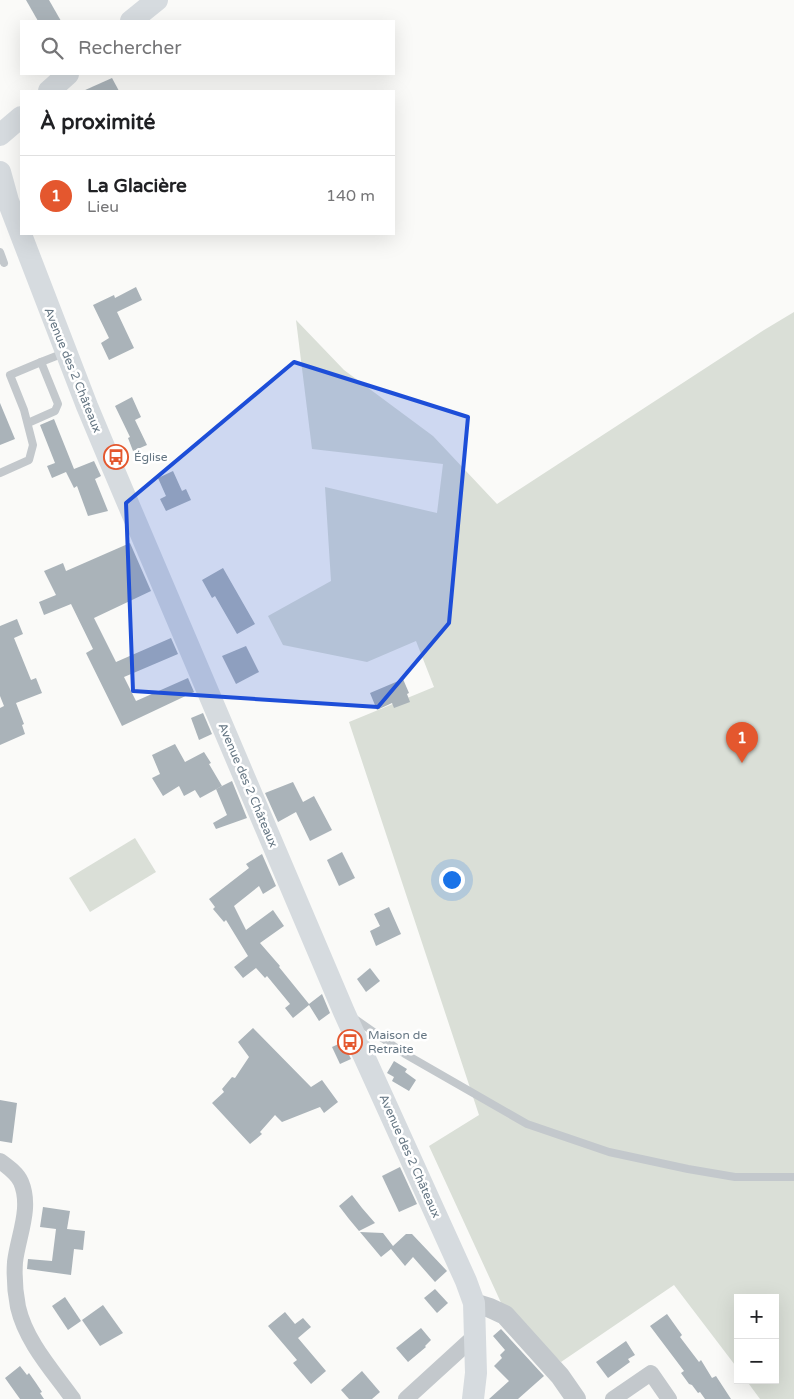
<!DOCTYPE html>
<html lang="fr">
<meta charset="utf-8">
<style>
:root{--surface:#fff;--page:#f6f6f6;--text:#202124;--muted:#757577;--line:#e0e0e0;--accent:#e4572e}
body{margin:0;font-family:"Varela Round",sans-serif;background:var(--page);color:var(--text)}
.controls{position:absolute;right:15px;bottom:15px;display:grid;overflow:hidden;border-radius:0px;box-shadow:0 5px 20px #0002}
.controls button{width:45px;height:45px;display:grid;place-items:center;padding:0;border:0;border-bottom:1px solid var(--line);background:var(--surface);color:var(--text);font:25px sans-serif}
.you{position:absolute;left:451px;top:879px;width:18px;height:18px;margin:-12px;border:4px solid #fff;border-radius:50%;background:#1a73e8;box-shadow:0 0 0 8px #1a73e833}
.badge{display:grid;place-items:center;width:32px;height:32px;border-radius:50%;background:var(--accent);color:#fff;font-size:16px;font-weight:700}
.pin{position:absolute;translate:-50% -41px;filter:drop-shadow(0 1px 2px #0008)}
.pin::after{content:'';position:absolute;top:26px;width:18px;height:15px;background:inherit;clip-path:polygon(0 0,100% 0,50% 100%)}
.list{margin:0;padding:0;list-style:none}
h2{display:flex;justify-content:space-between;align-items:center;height:65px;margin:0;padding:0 20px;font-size:21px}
h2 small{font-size:16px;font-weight:400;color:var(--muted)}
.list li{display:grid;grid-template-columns:32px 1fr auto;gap:15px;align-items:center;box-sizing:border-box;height:80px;padding:0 20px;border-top:1px solid var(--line)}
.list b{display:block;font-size:19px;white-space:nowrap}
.list p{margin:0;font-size:16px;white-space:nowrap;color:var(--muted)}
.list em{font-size:16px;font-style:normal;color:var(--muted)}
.icon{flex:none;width:28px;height:28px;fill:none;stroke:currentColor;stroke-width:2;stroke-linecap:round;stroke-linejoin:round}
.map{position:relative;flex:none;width:794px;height:1399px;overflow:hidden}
.search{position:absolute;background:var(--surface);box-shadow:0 5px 20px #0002;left:20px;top:20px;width:375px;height:55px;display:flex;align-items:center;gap:12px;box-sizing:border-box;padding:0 18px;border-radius:0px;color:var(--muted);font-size:19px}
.panel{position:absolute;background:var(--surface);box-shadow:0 5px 20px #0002;left:20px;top:90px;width:375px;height:145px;border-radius:0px}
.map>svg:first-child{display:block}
</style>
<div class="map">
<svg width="794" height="1399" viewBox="0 0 794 1399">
<rect width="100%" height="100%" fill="#fafaf8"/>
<!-- green -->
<g fill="#dadfd7">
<path d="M 794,312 L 794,1399 L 760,1399 L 746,1380 L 775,1380 L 775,1298 L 738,1298 L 738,1369 L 674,1285 L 561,1362 L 503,1307 L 429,1146 L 479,1115 L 349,722 L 434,687 L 416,641 L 367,662 L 283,645 L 268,616 L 331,581 L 325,487 L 437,513 L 443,464 L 312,449 L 296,320 L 344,370 L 433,436 L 497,504 L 764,330 Z"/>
<path d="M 135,838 L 156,872 L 90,912 L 69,878 Z"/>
</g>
<!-- building -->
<g fill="#aab3b9">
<path d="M 26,0 L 49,0 L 61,21 L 38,21 Z"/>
<path d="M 112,78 L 119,91 L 83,91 Z"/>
<path d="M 136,287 L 142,300 L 117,312 L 134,348 L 109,360 L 101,343 L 109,338 L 93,305 L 114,295 L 115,298 Z"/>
<path d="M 132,397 L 141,417 L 135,420 L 147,445 L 133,451 L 128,438 L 130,437 L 115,406 Z"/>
<path d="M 0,403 L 15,439 L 0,445 Z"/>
<path d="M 54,419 L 74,469 L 94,461 L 101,476 L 95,479 L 108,511 L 88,516 L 77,486 L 74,488 L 66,472 L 52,478 L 47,466 L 55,463 L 40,425 Z"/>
<path d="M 173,471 L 182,491 L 186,489 L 191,500 L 166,511 L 160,499 L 166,496 L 158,478 Z"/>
<path d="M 130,543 L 151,591 L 94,618 L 116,662 L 171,638 L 178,654 L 124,677 L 136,701 L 188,678 L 194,692 L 122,726 L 86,653 L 93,649 L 71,604 L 44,615 L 39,602 L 56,595 L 44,571 L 63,563 L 66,571 Z"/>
<path d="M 223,568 L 255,624 L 237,634 L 215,596 L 212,598 L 202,580 Z"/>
<path d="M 17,619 L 23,634 L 14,638 L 31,680 L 36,678 L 42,693 L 16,703 L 24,724 L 22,725 L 25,734 L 0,745 L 0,708 L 4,706 L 0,696 L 0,626 Z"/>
<path d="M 246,646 L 259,672 L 236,684 L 222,656 Z"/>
<path d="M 403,679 L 409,693 L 407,694 L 410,702 L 394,708 L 392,703 L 377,710 L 370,693 Z"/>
<path d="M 203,713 L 212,734 L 199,740 L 191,718 Z"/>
<path d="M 175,744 L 185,762 L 204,752 L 211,763 L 209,764 L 222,786 L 200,798 L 195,790 L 184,796 L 179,786 L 163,796 L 152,778 L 160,774 L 152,755 Z"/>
<path d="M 232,781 L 247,818 L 216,829 L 213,823 L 227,815 L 216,789 Z"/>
<path d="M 293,782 L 303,802 L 314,796 L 332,830 L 310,841 L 296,812 L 278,822 L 265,793 Z"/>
<path d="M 342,852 L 355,878 L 339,886 L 327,860 Z"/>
<path d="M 262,854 L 276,886 L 263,894 L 259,886 L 234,906 L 246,930 L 273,910 L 284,926 L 260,943 L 280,966 L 279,967 L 309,1004 L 322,994 L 330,1013 L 319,1021 L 309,1005 L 293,1018 L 285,1008 L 290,1004 L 267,976 L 265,978 L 256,968 L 243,978 L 234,967 L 248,956 L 226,920 L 224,922 L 213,909 L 215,907 L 209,899 L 249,868 L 246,864 Z"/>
<path d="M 389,907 L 401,934 L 376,946 L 370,931 L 380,926 L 374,914 Z"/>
<path d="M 370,968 L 380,981 L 366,992 L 357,979 Z"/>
<path d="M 253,1028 L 311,1087 L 322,1080 L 338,1102 L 324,1113 L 320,1107 L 282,1122 L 275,1115 L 260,1132 L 262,1134 L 250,1144 L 212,1103 L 224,1092 L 222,1089 L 232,1077 L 235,1078 L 249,1057 L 238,1042 Z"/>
<path d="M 343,1042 L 351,1059 L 340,1064 L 332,1047 Z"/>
<path d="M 394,1061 L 407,1069 L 405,1072 L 416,1080 L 409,1091 L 392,1081 L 394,1077 L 387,1073 Z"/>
<path d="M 0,1100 L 17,1103 L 12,1143 L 0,1141 Z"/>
<path d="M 400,1167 L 417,1204 L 399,1212 L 382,1176 Z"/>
<path d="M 352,1195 L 362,1208 L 375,1223 L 359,1231 L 349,1219 L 339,1206 Z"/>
<path d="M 43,1207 L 70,1211 L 67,1229 L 85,1231 L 83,1250 L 74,1249 L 71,1275 L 27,1269 L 28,1259 L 52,1261 L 56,1229 L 40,1227 Z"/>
<path d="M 360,1232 L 383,1233 L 393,1246 L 406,1234 L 412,1234 L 447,1271 L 435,1282 L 413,1257 L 405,1266 L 391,1249 L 381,1257 Z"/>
<path d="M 435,1289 L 448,1303 L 437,1313 L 424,1298 Z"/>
<path d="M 65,1297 L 81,1321 L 68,1330 L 52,1306 Z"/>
<path d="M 103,1305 L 123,1333 L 100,1346 L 82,1320 Z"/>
<path d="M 285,1312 L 295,1324 L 303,1318 L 311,1327 L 298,1338 L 326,1371 L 311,1384 L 293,1363 L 297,1360 L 268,1326 Z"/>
<path d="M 667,1314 L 682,1335 L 680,1337 L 699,1362 L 701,1360 L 712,1378 L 716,1376 L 731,1399 L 705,1399 L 700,1392 L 698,1393 L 692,1385 L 689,1384 L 681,1373 L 684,1371 L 650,1326 Z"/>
<path d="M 421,1328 L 431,1340 L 425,1346 L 426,1347 L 408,1362 L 396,1348 Z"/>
<path d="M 501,1329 L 544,1376 L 518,1399 L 489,1399 L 509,1381 L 494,1366 L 502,1358 L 500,1355 L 505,1350 L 493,1336 Z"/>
<path d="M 626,1341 L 635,1355 L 628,1359 L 630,1362 L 608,1378 L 596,1362 Z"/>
<path d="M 20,1366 L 27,1375 L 29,1373 L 36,1383 L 42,1392 L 40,1393 L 44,1399 L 20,1399 L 5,1378 Z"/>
<path d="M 362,1371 L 380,1392 L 372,1399 L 349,1399 L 341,1390 Z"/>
</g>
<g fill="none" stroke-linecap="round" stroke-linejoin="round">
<!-- service -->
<g stroke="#c3c8cc" stroke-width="8">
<path d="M 0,252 L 4,263"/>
<path d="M 41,362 L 64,353"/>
<path d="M 0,473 L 29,460 L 33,445 L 24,410 L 10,375 L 41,362 L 58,404 L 55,411 L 28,423"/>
<path d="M 355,1019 L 405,1054 L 527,1124 L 609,1152 L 688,1169 L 735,1177 L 794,1177"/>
</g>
<!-- minor -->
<g stroke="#c3c8cc" stroke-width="16">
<path d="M 0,1161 C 8,1167 17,1173 21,1182 C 32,1208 18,1236 15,1262 C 14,1277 15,1292 18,1307 C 26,1342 53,1371 73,1399"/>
<path d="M 406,1399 L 475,1336"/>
<path d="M 613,1399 L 651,1373 L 669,1399"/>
</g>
<!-- tertiary -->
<path stroke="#c3c8cc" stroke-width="20" d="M 474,1303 L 490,1308 L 505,1315 L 560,1376 L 576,1399"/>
<!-- secondary -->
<g stroke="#d6dbdf" stroke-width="22">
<path d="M 131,21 L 157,0"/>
<path d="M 49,91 L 68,74"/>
<path d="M 0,135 L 21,117"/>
<path d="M 0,172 L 8,201 L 87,406 L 110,461 L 344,1012 L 466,1281 L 474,1303 L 476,1373 L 473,1399"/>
</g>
</g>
<!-- marked area -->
<path fill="#1d4ed8" fill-opacity="0.2" stroke="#1d4ed8" stroke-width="4" stroke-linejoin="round" d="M 294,362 L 468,417 L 449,623 L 378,707 L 133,691 L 126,503 Z"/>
<!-- icons -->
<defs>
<symbol id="bus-ring" viewBox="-11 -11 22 22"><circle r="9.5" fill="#fff" stroke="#e4572e" stroke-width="1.5"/><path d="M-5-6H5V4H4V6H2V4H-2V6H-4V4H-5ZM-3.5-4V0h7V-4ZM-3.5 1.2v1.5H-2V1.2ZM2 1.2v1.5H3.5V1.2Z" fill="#e4572e"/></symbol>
</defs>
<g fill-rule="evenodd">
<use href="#bus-ring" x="102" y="443" width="28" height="28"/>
<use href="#bus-ring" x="336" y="1028" width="28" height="28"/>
</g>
<g text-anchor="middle" stroke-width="5" stroke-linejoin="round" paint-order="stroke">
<!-- street labels -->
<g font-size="12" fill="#657683" stroke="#fff">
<text transform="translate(73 370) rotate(68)" y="4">Avenue des 2 Châteaux</text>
<text transform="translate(248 785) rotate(67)" y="4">Avenue des 2 Châteaux</text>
<text transform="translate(410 1156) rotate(66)" y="4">Avenue des 2 Châteaux</text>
</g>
<!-- poi labels -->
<g font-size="12" fill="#657683" stroke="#fff" text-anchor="start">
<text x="134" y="461">Église</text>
<text x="368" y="1039">Maison de<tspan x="368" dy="14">Retraite</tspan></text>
</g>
</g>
</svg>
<div class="controls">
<button>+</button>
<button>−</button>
</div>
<div class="you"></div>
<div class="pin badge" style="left:742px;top:763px">1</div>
<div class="search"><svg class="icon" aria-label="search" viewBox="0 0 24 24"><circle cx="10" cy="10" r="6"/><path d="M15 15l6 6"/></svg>Rechercher</div>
<section class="panel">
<h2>À proximité<small></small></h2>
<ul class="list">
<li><span class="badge">1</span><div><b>La Glacière</b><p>Lieu</p></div><em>140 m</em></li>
</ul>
</section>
</div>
